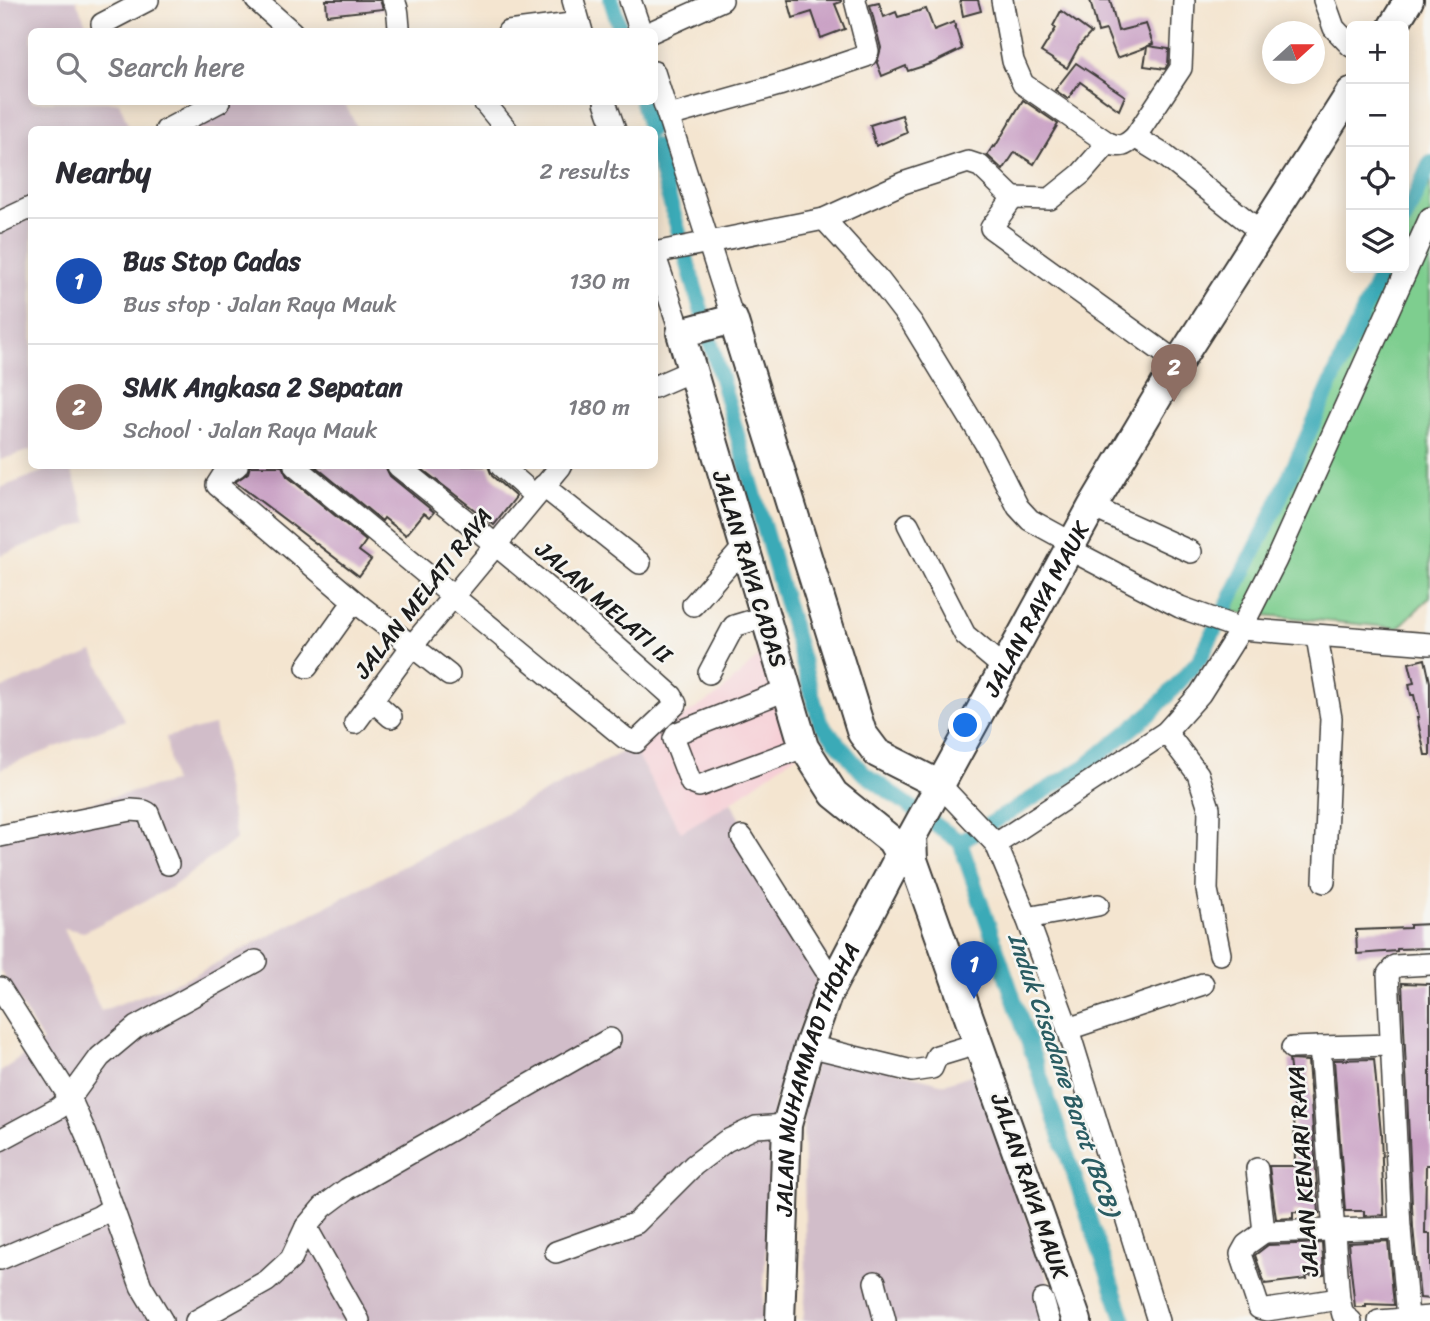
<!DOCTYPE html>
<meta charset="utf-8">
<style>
:root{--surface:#fff;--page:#f7f7f7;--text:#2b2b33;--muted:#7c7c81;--line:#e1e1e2;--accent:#b5179e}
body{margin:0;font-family:Sriracha,sans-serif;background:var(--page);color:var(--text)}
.controls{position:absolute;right:21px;top:21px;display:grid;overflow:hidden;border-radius:10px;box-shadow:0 4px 18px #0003}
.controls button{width:63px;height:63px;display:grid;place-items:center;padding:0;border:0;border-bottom:2px solid var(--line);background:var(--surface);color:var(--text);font:35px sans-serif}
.compass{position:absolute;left:1262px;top:21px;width:63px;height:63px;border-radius:50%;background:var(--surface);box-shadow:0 4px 18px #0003;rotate:69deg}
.you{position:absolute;left:966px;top:726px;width:24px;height:24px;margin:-18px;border:5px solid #fff;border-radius:50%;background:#1a73e8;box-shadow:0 0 0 10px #1a73e833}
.badge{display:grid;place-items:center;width:46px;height:46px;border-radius:50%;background:var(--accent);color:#fff;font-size:23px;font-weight:700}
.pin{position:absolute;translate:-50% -58px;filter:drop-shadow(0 2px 4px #0008)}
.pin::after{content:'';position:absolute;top:37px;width:24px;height:21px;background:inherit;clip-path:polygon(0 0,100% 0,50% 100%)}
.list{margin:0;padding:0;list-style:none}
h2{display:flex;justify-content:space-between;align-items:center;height:91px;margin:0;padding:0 28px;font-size:30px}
h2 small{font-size:23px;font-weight:400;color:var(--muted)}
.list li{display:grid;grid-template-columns:46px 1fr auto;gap:21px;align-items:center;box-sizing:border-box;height:126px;padding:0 28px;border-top:2px solid var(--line)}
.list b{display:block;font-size:26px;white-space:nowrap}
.list p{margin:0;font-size:23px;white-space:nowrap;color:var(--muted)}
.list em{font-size:23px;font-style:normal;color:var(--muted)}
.icon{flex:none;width:38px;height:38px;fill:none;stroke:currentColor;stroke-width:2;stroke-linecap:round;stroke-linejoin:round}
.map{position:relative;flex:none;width:1430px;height:1321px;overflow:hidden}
.search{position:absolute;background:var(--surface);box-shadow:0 4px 18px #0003;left:28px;top:28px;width:630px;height:77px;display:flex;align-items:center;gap:18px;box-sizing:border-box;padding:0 24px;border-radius:10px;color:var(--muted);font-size:26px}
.panel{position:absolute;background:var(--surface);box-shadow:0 4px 18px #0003;left:28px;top:126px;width:630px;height:343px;border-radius:10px}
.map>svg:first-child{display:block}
</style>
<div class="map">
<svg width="1430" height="1321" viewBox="0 0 1430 1321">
<rect width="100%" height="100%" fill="#f6f6f2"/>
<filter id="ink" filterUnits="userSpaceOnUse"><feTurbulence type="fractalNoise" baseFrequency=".0143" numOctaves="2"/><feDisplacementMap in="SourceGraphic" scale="14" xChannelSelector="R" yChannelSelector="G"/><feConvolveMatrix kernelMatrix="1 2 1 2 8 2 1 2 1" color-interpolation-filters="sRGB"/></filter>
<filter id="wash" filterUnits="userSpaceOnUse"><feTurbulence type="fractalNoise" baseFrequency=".00686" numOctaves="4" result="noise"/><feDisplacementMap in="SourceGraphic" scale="28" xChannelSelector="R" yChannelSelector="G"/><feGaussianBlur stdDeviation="1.57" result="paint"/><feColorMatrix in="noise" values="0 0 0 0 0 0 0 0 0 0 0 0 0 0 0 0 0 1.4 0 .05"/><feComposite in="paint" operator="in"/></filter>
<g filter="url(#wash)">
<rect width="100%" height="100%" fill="#f4e5d0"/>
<!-- built -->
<path fill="#f6cfd6" d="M 778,638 L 809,745 L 731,802 L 681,833 L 632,747 L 718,695 Z"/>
<!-- industrial -->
<g fill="#d1bdc9">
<path d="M 0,0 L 76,0 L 89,31 L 32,32 L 32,102 L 119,102 L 130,129 L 32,130 L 31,450 L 0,460 Z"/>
<path d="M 231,102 L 344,102 L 358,129 L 177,130 Z"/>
<path d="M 57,466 L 70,466 L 88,522 L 0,555 L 0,488 Z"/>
<path d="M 93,652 L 125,720 L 0,769 L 0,689 Z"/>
<path d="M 214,725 L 236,839 L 172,887 L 84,932 L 64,928 L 101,1011 L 192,976 L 632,747 L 681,832 L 731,802 L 790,907 L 826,953 L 774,1102 L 762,1321 L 0,1321 L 0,1072 L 43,1042 L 0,970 L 0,825 L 173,782 L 166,737 Z"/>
<path d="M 819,1051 L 944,1084 L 979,1072 L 1061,1321 L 803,1321 L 806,1289 L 803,1108 Z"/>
</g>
<!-- green -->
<path fill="#7ece8f" stroke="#4d7556" stroke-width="2" d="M 1430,172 L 1430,597 L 1398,628 L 1232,612 L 1387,268 L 1404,268 L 1404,230 Z"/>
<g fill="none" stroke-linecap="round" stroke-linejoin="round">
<!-- canal -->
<g stroke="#3aaab7" stroke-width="16">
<path d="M 611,0 L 621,32"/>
<path d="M 642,102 L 650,130"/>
<path d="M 654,146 L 820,722 L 862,772 L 960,842"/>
<path d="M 1404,221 L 1430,163"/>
<path d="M 960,842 L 1086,766 L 1154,710 L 1200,659 L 1267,526 L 1383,268"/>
<path d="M 960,842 L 1124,1321"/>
</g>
</g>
<g id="blocks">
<!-- building -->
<g fill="#c89ec3">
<path d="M 326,0 L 380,0 L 383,9 L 327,15 Z"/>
<path d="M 788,0 L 841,0 L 841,2 L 835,4 L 845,29 L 821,38 L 812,12 L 793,18 Z"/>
<path d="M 960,0 L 978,0 L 981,11 L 963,16 Z"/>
<path d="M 1090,0 L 1110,0 L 1118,31 L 1146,24 L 1153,44 L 1148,46 L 1169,49 L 1168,64 L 1165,69 L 1144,66 L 1147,47 L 1117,58 L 1106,30 L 1098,32 Z"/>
<path d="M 879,3 L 884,17 L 896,12 L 898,17 L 926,9 L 934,30 L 954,22 L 962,49 L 933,63 L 908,71 L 906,66 L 882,76 L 877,63 L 881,48 L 870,5 Z"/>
<path d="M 1061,11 L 1091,33 L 1079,46 L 1067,68 L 1041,52 L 1056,28 L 1053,26 Z"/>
<path d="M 1076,63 L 1125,96 L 1119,110 L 1080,82 L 1068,99 L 1055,90 Z"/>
<path d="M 1023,100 L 1058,124 L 1034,164 L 1015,152 L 1003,170 L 987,155 L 993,146 L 995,147 Z"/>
<path d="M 902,115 L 907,133 L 876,146 L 870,125 Z"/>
<path d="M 250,466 L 282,466 L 287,476 L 366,541 L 359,551 L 371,560 L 359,576 L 235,482 L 248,473 Z"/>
<path d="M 315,466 L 385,466 L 390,476 L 434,512 L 430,517 L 424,513 L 406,535 L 384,518 L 382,521 Z"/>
<path d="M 418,466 L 488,466 L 492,476 L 516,497 L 494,525 Z"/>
<path d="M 1425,659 L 1430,682 L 1430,755 L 1425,755 L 1417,717 L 1419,717 L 1414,695 L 1411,695 L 1409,684 L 1414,683 L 1409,663 Z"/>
<path d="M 1430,924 L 1430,948 L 1397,949 L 1397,951 L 1357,954 L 1356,930 L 1410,928 L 1410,925 Z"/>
<path d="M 1402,983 L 1430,984 L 1430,1165 L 1426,1165 L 1425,1234 L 1430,1234 L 1430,1299 L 1420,1298 L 1413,1227 Z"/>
<path d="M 1374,1059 L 1381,1134 L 1384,1215 L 1364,1216 L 1364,1211 L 1345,1211 L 1334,1060 Z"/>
<path d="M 1289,1060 L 1308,1061 L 1319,1213 L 1293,1212 L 1293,1218 L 1276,1219 L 1269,1166 L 1295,1166 L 1294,1101 Z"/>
<path d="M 1388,1241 L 1394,1305 L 1366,1304 L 1366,1307 L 1355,1307 L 1348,1243 Z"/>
<path d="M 1322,1243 L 1324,1275 L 1306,1276 L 1307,1279 L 1265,1284 L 1255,1255 L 1268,1245 Z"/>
</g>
</g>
</g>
<g filter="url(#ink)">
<use href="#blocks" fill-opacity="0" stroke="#3c3a37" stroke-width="2"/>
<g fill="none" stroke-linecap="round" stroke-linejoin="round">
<defs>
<g id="minor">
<path d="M 256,0 L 292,32"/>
<path d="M 393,0 C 400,9 397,21 400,32"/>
<path d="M 573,0 L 582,32"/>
<path d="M 630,0 L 641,32"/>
<path d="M 1002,0 L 1013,61 L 1023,84 L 1108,143 C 1121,148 1125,146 1135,137 L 1181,68 L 1184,0"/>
<path d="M 1324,0 L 1334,28 L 1351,46"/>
<path d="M 102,24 L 148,0"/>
<path d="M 508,32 L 579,23"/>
<path d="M 651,32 L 722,0"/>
<path d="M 654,72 L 733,319"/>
<path d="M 484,102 L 507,130"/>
<path d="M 605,102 L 615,130"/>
<path d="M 669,116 L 779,85 L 866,56 L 868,51 L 855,0"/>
<path d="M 166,130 L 219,102"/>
<path d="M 1135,137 L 1164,155 L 1261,232"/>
<path d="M 1013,198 L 1050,199 L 1081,174 L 1108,143"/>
<path d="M 824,219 L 879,280 L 912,323 L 987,446 L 1018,507 L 1030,520 L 1072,543"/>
<path d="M 0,222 L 32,207"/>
<path d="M 654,253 L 824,219 L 903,183 L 968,162 L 980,166 L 1013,198 L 991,228 L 1178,363"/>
<path d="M 654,253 L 681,333"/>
<path d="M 654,387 L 691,371"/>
<path d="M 237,466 L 224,474 L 217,485 L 354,601 L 449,675"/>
<path d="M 295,466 L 625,738 L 636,742 L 676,704 L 672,696 C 583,616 491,540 398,466"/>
<path d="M 501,466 L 534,495"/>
<path d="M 543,486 L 640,563"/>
<path d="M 1092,507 L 1191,552"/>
<path d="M 908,524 L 965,635 L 1003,667"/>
<path d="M 1069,549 L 1180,607 L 1241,629 L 1430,644"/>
<path d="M 693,605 L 743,548"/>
<path d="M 1317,637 L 1331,718 L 1324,882"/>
<path d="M 307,667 L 354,601"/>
<path d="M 709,673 L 734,626 L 764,617"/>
<path d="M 786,690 L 677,733 L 674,739 L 691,783 L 699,786 L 804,747"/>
<path d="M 372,700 L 391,717"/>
<path d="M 355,723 L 412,646 L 561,466"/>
<path d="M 1166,732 L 1198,774 L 1209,808 L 1207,890 L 1220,954"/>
<path d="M 940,785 L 996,844"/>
<path d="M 0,836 L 131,810 L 144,811 L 148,813 L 168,864"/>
<path d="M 742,837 L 825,969 L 837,973"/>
<path d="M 1027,918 L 1098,905"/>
<path d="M 0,988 L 70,1098 L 86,1134 L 141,1286 L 162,1321"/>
<path d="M 1068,1029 L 1203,984"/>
<path d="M 809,1046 L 912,1071 L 932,1068 L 937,1056 L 980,1043"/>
<path d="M 1292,1048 L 1320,1047"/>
<path d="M 0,1140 L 59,1108 L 70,1098 L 100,1057 L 136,1027 L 256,961"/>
<path d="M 1257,1169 L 1264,1232"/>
<path d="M 306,1227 L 359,1321"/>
<path d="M 1264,1232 L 1246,1245 L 1241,1254 L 1259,1308 L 1267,1310 L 1339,1299"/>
<path d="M 1264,1232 L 1400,1228"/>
<path d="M 556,1252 L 636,1223 L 694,1165 L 726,1141 L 756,1127 L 787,1125"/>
<path d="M 0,1259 L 98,1217 L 112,1208"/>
<path d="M 875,1282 L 885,1321"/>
<path d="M 1043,1300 L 1049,1321"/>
<path d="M 1408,1317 L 1400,1228 L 1388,974 L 1395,966 L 1430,964"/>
<path d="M 196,1321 L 267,1281 L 291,1259 L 306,1227 L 323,1207 L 347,1189 L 610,1039"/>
<path d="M 1158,1321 L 1068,1029 L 1027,918 L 996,844 L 1166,732 L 1200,694 L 1241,629 L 1276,560 L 1430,218"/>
<path d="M 1351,1321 L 1343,1315 L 1339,1299 L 1320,1047 L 1391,1045"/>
<path d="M 1379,1321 L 1430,1317"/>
</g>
<g id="major">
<path d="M 1393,26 L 1409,0"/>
<path id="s1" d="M 780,1321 L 787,1125 L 809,1046 L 828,993 L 896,863 L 898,852 L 891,840 L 834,794 L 804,747 L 681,333 L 733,319 L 862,733 L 877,753 L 940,785"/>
<path id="s2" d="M 1077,1321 L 913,860 L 912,836 L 1092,507 L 1178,363 L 1351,92"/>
</g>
</defs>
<!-- minor casing -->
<use href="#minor" stroke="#3c3a37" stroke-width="24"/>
<!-- major casing -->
<use href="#major" stroke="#3c3a37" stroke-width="32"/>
<!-- minor -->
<use href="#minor" stroke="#fff" stroke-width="21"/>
<!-- major -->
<use href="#major" stroke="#fff" stroke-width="28"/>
</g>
</g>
<g text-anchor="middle" stroke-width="5" stroke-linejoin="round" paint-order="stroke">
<!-- street labels -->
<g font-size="23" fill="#1c1c1c" stroke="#f6f6f2">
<text transform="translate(750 569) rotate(73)" y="8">JALAN RAYA CADAS</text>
<text transform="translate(423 593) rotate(-52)" y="8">JALAN MELATI RAYA</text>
<text transform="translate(604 602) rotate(41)" y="8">JALAN MELATI II</text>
<text dy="8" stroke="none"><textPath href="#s2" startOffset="772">JALAN RAYA MAUK</textPath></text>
<text dy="8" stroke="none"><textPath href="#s1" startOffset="247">JALAN MUHAMMAD THOHA</textPath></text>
<text transform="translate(1303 1171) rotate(-94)" y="8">JALAN KENARI RAYA</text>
<text transform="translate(1030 1186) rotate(71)" y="8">JALAN RAYA MAUK</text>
</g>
<!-- water labels -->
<g font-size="24" font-style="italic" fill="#2a5c62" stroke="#f6f6f2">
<text transform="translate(1064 1074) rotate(71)" y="8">Induk Cisadane Barat (BCB)</text>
</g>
</g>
</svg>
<div class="controls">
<button>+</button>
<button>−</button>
<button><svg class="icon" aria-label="locate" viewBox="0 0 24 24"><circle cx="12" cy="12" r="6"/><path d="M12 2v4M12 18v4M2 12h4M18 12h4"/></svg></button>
<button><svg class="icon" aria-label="layers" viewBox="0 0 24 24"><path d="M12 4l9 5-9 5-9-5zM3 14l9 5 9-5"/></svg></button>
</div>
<svg class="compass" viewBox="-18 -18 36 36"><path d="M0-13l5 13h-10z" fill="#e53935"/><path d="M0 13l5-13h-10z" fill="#7c7c81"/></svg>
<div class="you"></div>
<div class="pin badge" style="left:974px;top:999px;background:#1a4fb4">1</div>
<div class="pin badge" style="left:1174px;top:402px;background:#8d6e63">2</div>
<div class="search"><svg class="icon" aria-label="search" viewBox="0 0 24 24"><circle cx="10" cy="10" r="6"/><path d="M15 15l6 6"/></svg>Search here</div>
<section class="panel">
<h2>Nearby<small>2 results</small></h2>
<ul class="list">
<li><span class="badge" style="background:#1a4fb4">1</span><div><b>Bus Stop Cadas</b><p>Bus stop · Jalan Raya Mauk</p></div><em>130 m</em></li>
<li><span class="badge" style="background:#8d6e63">2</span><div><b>SMK Angkasa 2 Sepatan</b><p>School · Jalan Raya Mauk</p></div><em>180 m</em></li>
</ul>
</section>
</div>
